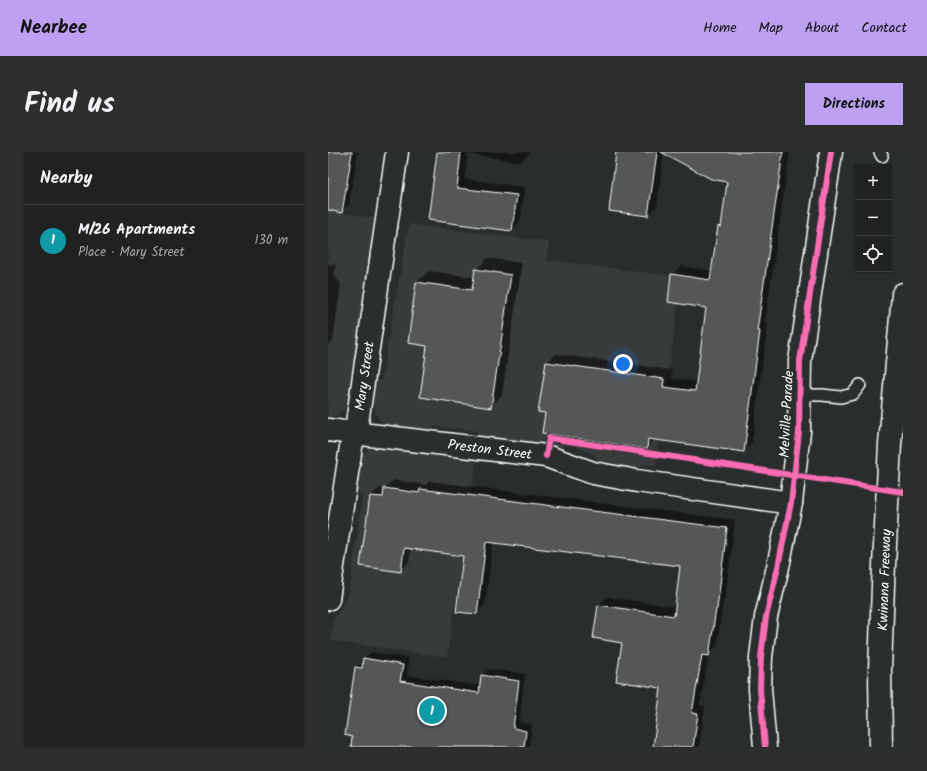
<!DOCTYPE html>
<meta charset="utf-8">
<style>
:root{--surface:#202222;--page:#2d2f2f;--text:#f1f3f6;--muted:#a2a4a5;--line:#3d3f40;--accent:#bca0f2}
body{margin:0;font-family:Kalam,sans-serif;background:var(--page);color:var(--text)}
.controls{position:absolute;right:12px;top:12px;display:grid;overflow:hidden;border-radius:0px;box-shadow:0 1px 3px #0004}
.controls button{width:36px;height:36px;display:grid;place-items:center;padding:0;border:0;border-bottom:1px solid var(--line);background:var(--surface);color:var(--text);font:20px sans-serif}
.you{position:absolute;left:295px;top:212px;width:14px;height:14px;margin:-10px;border:3px solid #fff;border-radius:50%;background:#1a73e8;box-shadow:0 0 0 6px #1a73e833}
.badge{display:grid;place-items:center;width:26px;height:26px;border-radius:50%;background:var(--accent);color:#fff;font-size:13px;font-weight:700}
.pin{position:absolute;translate:-50% -50%;border:2px solid #fff;box-shadow:0 1px 4px #0006}
.list{margin:0;padding:0;list-style:none}
h2{display:flex;justify-content:space-between;align-items:center;height:52px;margin:0;padding:0 16px;font-size:17px}
h2 small{font-size:13px;font-weight:400;color:var(--muted)}
.list li{display:grid;grid-template-columns:26px 1fr auto;gap:12px;align-items:center;box-sizing:border-box;height:72px;padding:0 16px;border-top:1px solid var(--line)}
.list b{display:block;font-size:15px;white-space:nowrap}
.list p{margin:0;font-size:13px;white-space:nowrap;color:var(--muted)}
.list em{font-size:13px;font-style:normal;color:var(--muted)}
.icon{flex:none;width:22px;height:22px;fill:none;stroke:currentColor;stroke-width:2;stroke-linecap:round;stroke-linejoin:round}
.map{position:relative;flex:none;width:575px;height:595px;overflow:hidden;border-radius:0px}
header{display:flex;align-items:center;gap:24px;box-sizing:border-box;height:56px;padding:0 20px;background:var(--accent);color:#111}
header strong{font-size:19px}
nav{display:flex;gap:22px;margin-inline-start:auto;font-size:14px}
.intro{display:flex;align-items:center;justify-content:space-between;box-sizing:border-box;height:96px;padding:0 24px}
h1{margin:0;font-size:28px}
.button{padding:10px 18px;border-radius:0px;background:var(--accent);color:#111;font-size:14px;font-weight:700}
main{display:flex;gap:24px;padding:0 24px}
aside{flex:1;background:var(--surface);border-radius:0px;box-shadow:0 1px 3px #0004}
.map>svg:first-child{display:block}
</style>
<header>
<strong>Nearbee</strong>
<nav><a>Home</a><a>Map</a><a>About</a><a>Contact</a></nav>
</header>
<div class="intro"><h1>Find us</h1><a class="button">Directions</a></div>
<main>
<aside>
<h2>Nearby<small></small></h2>
<ul class="list">
<li><span class="badge" style="background:#0f9aa8">1</span><div><b>M/26 Apartments</b><p>Place · Mary Street</p></div><em>130 m</em></li>
</ul>
</aside>
<div class="map">
<svg width="575" height="595" viewBox="0 0 575 595">
<rect width="100%" height="100%" fill="#2a2d2e"/>
<filter id="ink" filterUnits="userSpaceOnUse"><feTurbulence type="fractalNoise" baseFrequency=".025" numOctaves="2"/><feDisplacementMap in="SourceGraphic" scale="8" xChannelSelector="R" yChannelSelector="G"/><feConvolveMatrix kernelMatrix="1 2 1 2 8 2 1 2 1" color-interpolation-filters="sRGB"/></filter>
<g filter="url(#ink)">
<!-- built -->
<g fill="#373a3b">
<path d="M 0,59 L 47,66 L 23,247 L 17,257 L 6,265 L 0,266 Z"/>
<path d="M 81,72 L 221,90 L 219,108 L 354,125 L 327,314 L 315,312 L 311,320 L 275,314 L 264,301 L 239,292 L 232,296 L 153,286 L 149,279 L 106,274 L 101,281 L 67,278 L 56,272 L 48,262 L 44,249 L 46,228 L 53,229 Z"/>
<path d="M 53,293 L 103,299 L 109,305 L 148,310 L 119,505 L 3,489 L 5,469 L 21,442 L 34,347 L 25,332 L 30,308 L 40,297 Z"/>
</g>
<!-- shadow -->
<g fill="#0007">
<path d="M 0,0 L 30,0 L 21,52 L 13,60 L 0,57 Z"/>
<path d="M 110,0 L 201,0 L 201,2 L 192,10 L 140,2 L 137,27 L 197,35 L 192,69 L 184,78 L 101,67 Z"/>
<path d="M 290,0 L 462,0 L 437,170 L 440,171 L 424,290 L 416,299 L 327,287 L 318,296 L 218,261 L 219,210 L 228,202 L 344,218 L 343,226 L 369,230 L 379,155 L 344,123 L 353,114 L 384,119 L 391,75 L 394,71 L 400,29 L 336,0 L 329,54 L 320,63 Z"/>
<path d="M 160,106 L 194,111 L 174,243 L 162,255 L 100,193 L 89,130 L 101,119 L 147,125 L 148,118 Z"/>
<path d="M 0,112 L 8,113 L 6,123 L 13,132 L 5,189 L 0,193 Z"/>
<path d="M 66,328 L 98,333 L 101,329 L 407,368 L 397,447 L 395,449 L 389,494 L 381,502 L 372,553 L 377,554 L 371,595 L 326,595 L 335,535 L 296,490 L 266,486 L 271,453 L 280,445 L 348,455 L 353,413 L 165,390 L 157,453 L 148,461 L 136,403 L 83,396 L 81,410 L 73,419 L 43,344 L 51,336 L 57,336 Z"/>
<path d="M 43,500 L 81,506 L 79,523 L 153,534 L 154,524 L 161,517 L 197,522 L 191,570 L 204,572 L 201,595 L 33,595 L 28,516 L 35,509 L 36,509 L 36,507 Z"/>
</g>
<!-- building -->
<g fill="#555758" stroke="#fff">
<path d="M 0,0 L 24,0 L 14,61 L 0,58 Z"/>
<path d="M 109,0 L 133,0 L 129,36 L 189,43 L 184,79 L 100,68 Z"/>
<path d="M 288,0 L 329,0 L 320,64 L 281,59 Z"/>
<path d="M 333,0 L 455,0 L 429,179 L 432,179 L 416,300 L 320,287 L 319,297 L 214,281 L 217,261 L 210,260 L 218,210 L 336,227 L 335,235 L 367,239 L 378,156 L 340,150 L 343,122 L 382,128 L 390,74 L 393,75 L 399,30 L 383,27 Z"/>
<path d="M 147,117 L 183,123 L 163,256 L 92,245 L 99,194 L 80,191 L 88,130 L 144,138 Z"/>
<path d="M 56,336 L 91,341 L 92,337 L 399,376 L 389,457 L 388,457 L 381,504 L 374,503 L 364,561 L 370,562 L 365,595 L 325,595 L 333,536 L 288,529 L 294,491 L 265,486 L 270,453 L 346,464 L 352,414 L 158,390 L 149,462 L 128,460 L 135,404 L 76,396 L 73,420 L 32,414 L 42,344 L 55,345 Z"/>
<path d="M 35,506 L 75,513 L 72,529 L 151,541 L 153,523 L 191,529 L 185,576 L 198,579 L 196,595 L 23,595 L 24,585 L 17,583 L 27,515 L 34,516 Z"/>
</g>
<g fill="none" stroke-linecap="round" stroke-linejoin="round">
<defs>
<g id="service">
<path d="M 552,0 L 554,4"/>
<path d="M 471,243 L 494,243 L 513,245 L 525,242 L 532,233"/>
</g>
<g id="minor">
<path d="M 0,278 L 218,304 L 265,321 L 309,329 L 463,351"/>
<path d="M 0,447 L 23,295 L 29,271 L 69,0"/>
<path d="M 437,595 L 432,537 L 433,505 L 438,465 L 450,415 L 463,351 L 471,280 L 472,209 L 503,0"/>
</g>
<path id="motorway" d="M 553,595 L 552,518 L 555,434 L 562,292 L 575,142"/>
</defs>
<!-- service casing -->
<use href="#service" stroke="#fff" stroke-width="14"/>
<!-- minor casing -->
<use href="#minor" stroke="#fff" stroke-width="25"/>
<!-- motorway casing -->
<use href="#motorway" stroke="#fff" stroke-width="25"/>
<!-- service -->
<use href="#service" stroke="#2a2d2e" stroke-width="11"/>
<!-- minor -->
<use href="#minor" stroke="#2a2d2e" stroke-width="22"/>
<!-- motorway -->
<use href="#motorway" stroke="#2a2d2e" stroke-width="22"/>
<defs>
<g id="cycleway">
<path d="M 218,304 L 221,286 L 575,340"/>
<path d="M 437,595 L 432,537 L 433,505 L 438,465 L 450,415 L 463,351 L 471,280 L 472,209 L 503,0"/>
</g>
</defs>
<!-- cycleway casing -->
<use href="#cycleway" stroke="#2a2d2e" stroke-width="8"/>
<!-- cycleway -->
<use href="#cycleway" stroke="#f96db3" stroke-width="6"/>
</g>
</g>
<g text-anchor="middle" stroke-width="3.5" stroke-linejoin="round" paint-order="stroke">
<!-- street labels -->
<g font-size="14" fill="#fff" stroke="#2a2d2e">
<text transform="translate(36 224) rotate(-82)" y="5">Mary Street</text>
<text transform="translate(458 262) rotate(-87)" y="5">Melville Parade</text>
<text transform="translate(162 297) rotate(7)" y="5">Preston Street</text>
<text transform="translate(556 428) rotate(-88)" y="5">Kwinana Freeway</text>
</g>
</g>
</svg>
<div class="controls">
<button>+</button>
<button>−</button>
<button><svg class="icon" aria-label="locate" viewBox="0 0 24 24"><circle cx="12" cy="12" r="6"/><path d="M12 2v4M12 18v4M2 12h4M18 12h4"/></svg></button>
</div>
<div class="you"></div>
<div class="pin badge" style="left:104px;top:559px;background:#0f9aa8">1</div>
</div>
</main>
